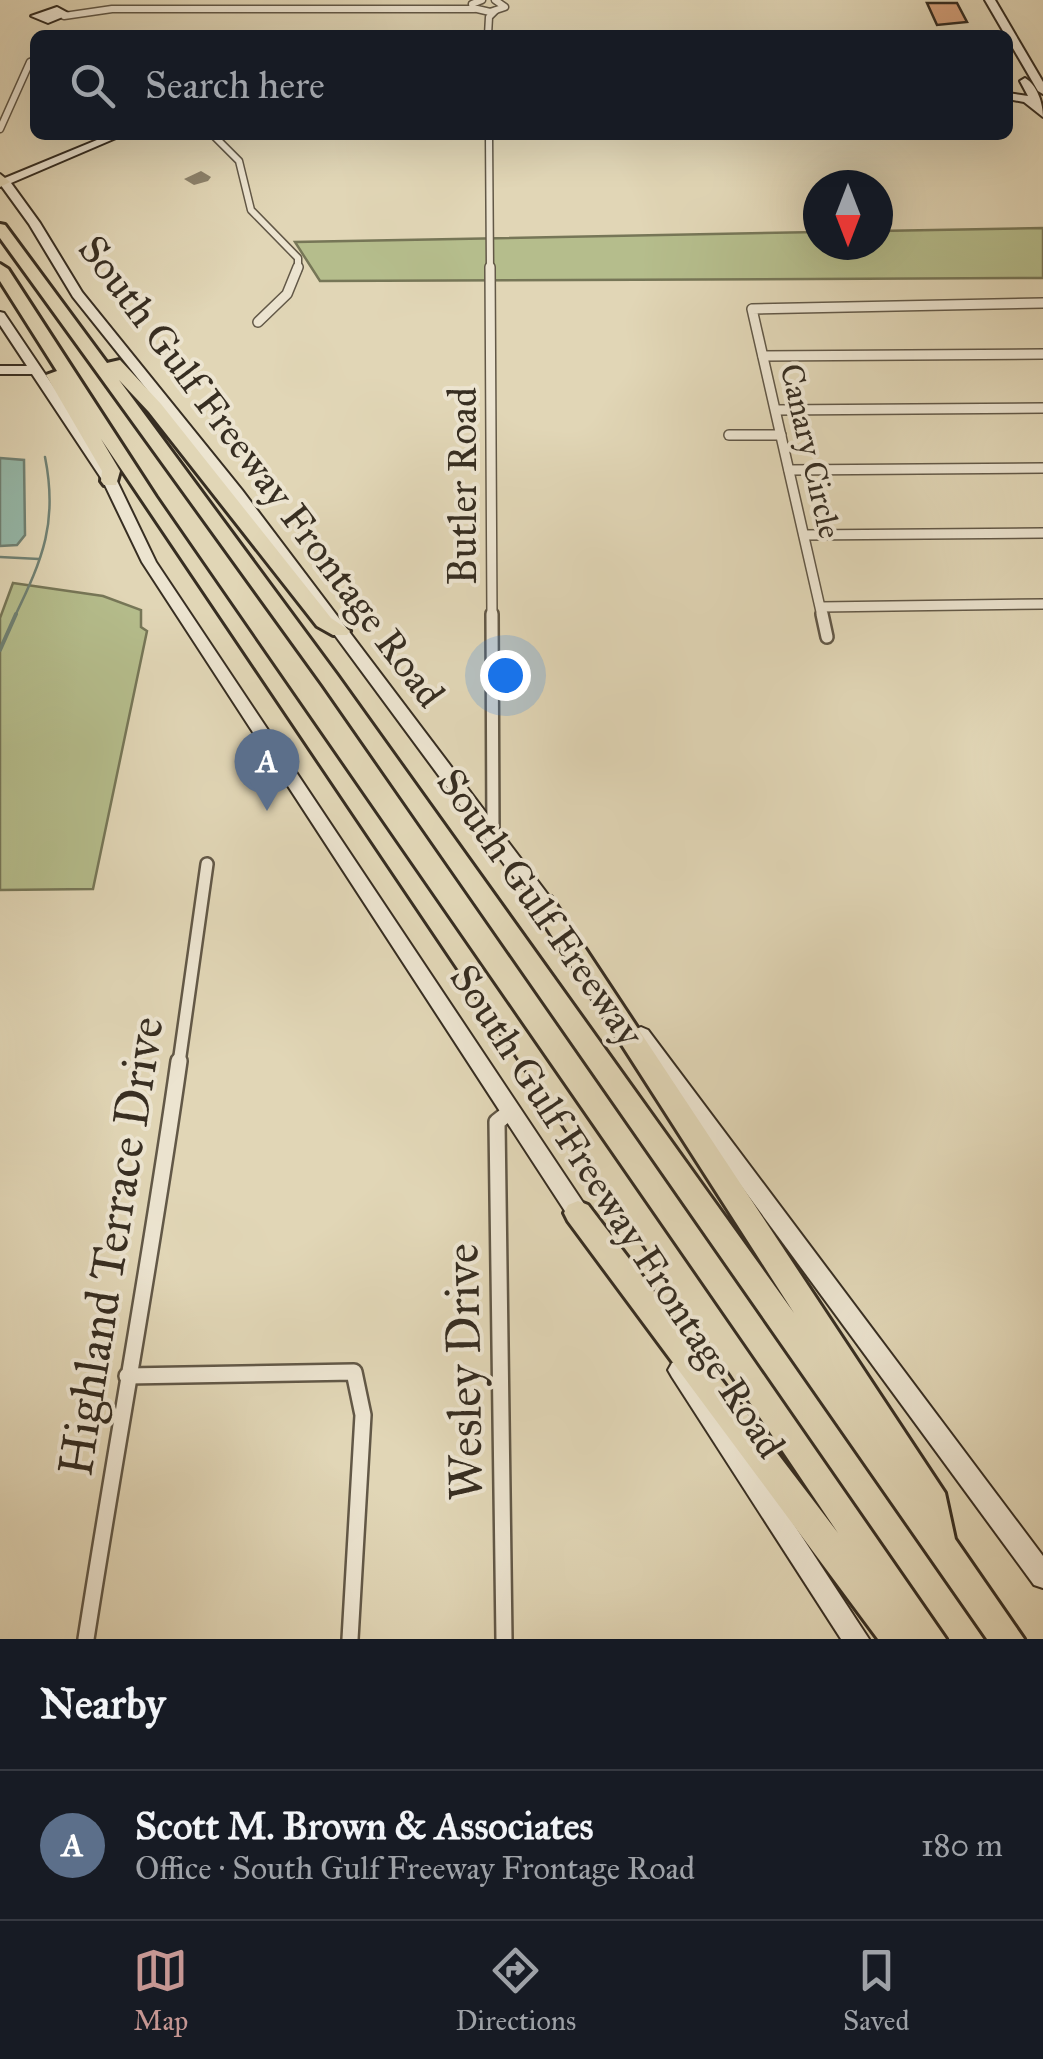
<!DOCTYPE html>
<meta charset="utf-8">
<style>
:root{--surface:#171b24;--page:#242831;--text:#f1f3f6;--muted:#9ea1a6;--line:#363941;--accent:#c59692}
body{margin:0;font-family:"IM FELL Great Primer",serif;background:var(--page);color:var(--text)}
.compass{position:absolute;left:803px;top:170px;width:90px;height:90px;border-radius:50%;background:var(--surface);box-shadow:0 10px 40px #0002;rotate:180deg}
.you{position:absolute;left:505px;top:675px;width:35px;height:35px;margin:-25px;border:8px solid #fff;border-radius:50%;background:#1a73e8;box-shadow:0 0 0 15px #1a73e833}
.badge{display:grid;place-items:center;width:65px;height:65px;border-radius:50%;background:var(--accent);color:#fff;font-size:32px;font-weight:700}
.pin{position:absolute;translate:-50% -82px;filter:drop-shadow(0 2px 5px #0008)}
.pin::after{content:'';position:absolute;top:52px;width:35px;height:30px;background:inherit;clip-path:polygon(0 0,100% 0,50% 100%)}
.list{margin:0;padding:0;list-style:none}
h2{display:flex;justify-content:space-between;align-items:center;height:130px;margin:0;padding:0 40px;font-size:42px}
h2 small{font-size:32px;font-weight:400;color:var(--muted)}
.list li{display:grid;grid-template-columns:65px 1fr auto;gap:30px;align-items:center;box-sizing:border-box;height:150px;padding:0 40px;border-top:2px solid var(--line)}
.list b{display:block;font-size:38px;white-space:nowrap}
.list p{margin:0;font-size:32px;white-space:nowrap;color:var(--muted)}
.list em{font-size:32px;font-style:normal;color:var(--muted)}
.icon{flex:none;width:55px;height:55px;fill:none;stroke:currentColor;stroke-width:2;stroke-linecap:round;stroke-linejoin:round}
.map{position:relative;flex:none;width:1043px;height:1639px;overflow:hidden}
.search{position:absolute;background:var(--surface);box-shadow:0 10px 40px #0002;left:30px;right:30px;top:30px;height:110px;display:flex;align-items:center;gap:25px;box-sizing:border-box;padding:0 35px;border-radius:15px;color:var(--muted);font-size:38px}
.sheet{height:280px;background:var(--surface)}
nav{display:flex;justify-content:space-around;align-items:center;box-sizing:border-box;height:140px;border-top:2px solid var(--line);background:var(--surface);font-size:28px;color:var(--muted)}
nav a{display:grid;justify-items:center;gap:5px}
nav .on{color:var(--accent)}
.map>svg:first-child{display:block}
</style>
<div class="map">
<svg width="1043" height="1639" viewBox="0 0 1043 1639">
<rect width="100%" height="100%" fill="#e1d6b6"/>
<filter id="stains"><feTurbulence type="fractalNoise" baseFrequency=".002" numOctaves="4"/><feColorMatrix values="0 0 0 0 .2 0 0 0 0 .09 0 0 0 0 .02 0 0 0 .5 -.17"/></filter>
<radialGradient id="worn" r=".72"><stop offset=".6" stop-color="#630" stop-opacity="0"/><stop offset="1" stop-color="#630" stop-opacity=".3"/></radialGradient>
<!-- green -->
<g fill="#b5bd8c" stroke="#767657" stroke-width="2.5">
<path d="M 1043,228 L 1043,278 L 320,281 L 295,242 L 818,232 L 818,245 L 878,245 L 878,231 Z"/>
<path d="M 13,583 L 103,596 L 141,610 L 141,627 L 147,631 L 93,889 L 0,890 L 0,618 Z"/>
</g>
<!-- water -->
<path fill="#95b9aa" stroke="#6f8174" stroke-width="2.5" d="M 0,458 L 24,460 L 25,535 L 17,545 L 0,546 Z"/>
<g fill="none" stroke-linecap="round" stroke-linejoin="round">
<!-- stream-far1 -->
<g stroke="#6f8174" stroke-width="2.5">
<path d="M 0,557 L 39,559"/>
<path d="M 15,616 C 43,558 58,522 45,457"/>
</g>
<!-- stream -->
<path stroke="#6f8174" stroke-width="4" d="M 0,650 L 16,614"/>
<!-- taxiway -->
<path fill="#8c826c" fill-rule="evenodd" d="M 201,171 L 211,177 L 208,181 L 194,185 L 184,179 Z"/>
</g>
<!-- building -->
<path fill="#d6a27c" stroke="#372e22" stroke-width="2.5" d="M 927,3 L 957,3 L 967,22 L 937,25 Z"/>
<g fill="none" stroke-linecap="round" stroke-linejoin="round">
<defs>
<g id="street-far3">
<path d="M 482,0 L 472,4 L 473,8 L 490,12 L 505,7 L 495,0"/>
<path d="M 64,16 L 112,9 L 474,9"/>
<path d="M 488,35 L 489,17 L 495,11"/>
<path d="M 0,129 L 30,62 L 35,60"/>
<path d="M 213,135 L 239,161 L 251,210 L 298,258 L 298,270"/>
<path d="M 489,135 L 490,270"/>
</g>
<g id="street-far2">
<path d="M 490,267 L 492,616"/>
<path d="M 258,322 L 287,294 L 298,267"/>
<path d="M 763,356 L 1043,354"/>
<path d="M 776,410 L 1043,408"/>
<path d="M 729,435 L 781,435"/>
<path d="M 789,470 L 1043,468"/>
<path d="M 804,535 L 1043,533"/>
<path d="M 821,607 L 1043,604"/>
<path d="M 822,616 L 752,309 L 1043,303"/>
</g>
<g id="street-far1">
<path d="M 492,614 L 493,836"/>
<path d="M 822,614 L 827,637"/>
<path d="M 179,1063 L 207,864"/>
</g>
<g id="street">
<path d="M 127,1376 L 354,1372 L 363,1415 L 350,1639"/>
<path d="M 86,1639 C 116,1446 152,1254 179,1061"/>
<path d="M 504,1639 L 497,1122 L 511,1111"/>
</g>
<g id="secondary">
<path d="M 985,0 L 995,0 L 1043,82 L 1043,94 L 1038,91 Z"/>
<path d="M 57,7 L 70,14 L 48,23 L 31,16 Z"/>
<path d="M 1025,78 C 1037,85 1043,103 1043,117 L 1024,102 L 1008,99 L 1008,93 L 1028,96 L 1020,81 Z"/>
<path d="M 109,135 L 123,135 L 11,183 L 40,223 L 82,292 L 242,490 L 558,908 L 560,913 L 558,918 L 544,918 L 232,496 L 73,297 L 29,224 L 0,184 L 0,180 Z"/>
<path d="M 0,312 L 4,313 L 117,481 L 156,562 L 592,1216 L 595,1222 L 592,1228 L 584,1231 L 576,1228 L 142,562 L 103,481 L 32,374 L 0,374 L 0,366 L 27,366 L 0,325 Z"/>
<path d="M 641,1027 L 648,1030 L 1043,1556 L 1043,1588 L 1034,1585 L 634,1040 L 631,1035 L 634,1030 Z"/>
<path d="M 680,1360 L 688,1363 L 869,1639 L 841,1639 L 672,1377 L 668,1370 L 672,1363 Z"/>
</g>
<path id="primary" d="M 0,174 L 10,182 L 0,187 Z"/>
<g id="highway">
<path d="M 0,224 L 5,225 L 107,363 L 120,360 L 161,404 L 331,618 L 350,631 L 347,635 L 333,635 L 317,626 L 149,412 L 119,380 L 337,675 L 794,1313 L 531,903 L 535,897 L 551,897 L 945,1493 L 955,1539 L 1024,1639 L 987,1639 L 323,685 L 0,238 Z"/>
<path d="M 0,264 L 8,269 L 156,497 L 946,1639 L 878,1639 L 568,1221 L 564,1213 L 568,1205 L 578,1201 L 588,1205 L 838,1533 L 101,439 L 120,471 L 116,485 L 104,485 L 101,481 L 102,471 L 46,375 L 57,371 L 0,281 Z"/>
</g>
</defs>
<!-- street-far3 casing -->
<use href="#street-far3" stroke="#625847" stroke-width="9"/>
<!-- street-far2 casing -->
<use href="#street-far2" stroke="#625847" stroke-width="12"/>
<!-- street-far1 casing -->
<use href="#street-far1" stroke="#625847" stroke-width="16"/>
<!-- street casing -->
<use href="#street" stroke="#625847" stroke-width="20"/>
<!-- secondary casing -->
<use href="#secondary" stroke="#372e22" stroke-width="4"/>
<!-- primary casing -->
<use href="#primary" stroke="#372e22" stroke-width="4"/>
<!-- highway casing -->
<use href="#highway" stroke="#372e22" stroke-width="6"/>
<!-- street-far3 -->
<use href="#street-far3" stroke="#ece4d0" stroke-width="6"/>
<!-- street-far2 -->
<use href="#street-far2" stroke="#ece4d0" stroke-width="9"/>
<!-- street-far1 -->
<use href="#street-far1" stroke="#ece4d0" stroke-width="11"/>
<!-- street -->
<use href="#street" stroke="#ece4d0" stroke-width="15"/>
<!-- secondary -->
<use href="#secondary" fill="#ece4d0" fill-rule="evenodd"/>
<!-- primary -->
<use href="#primary" fill="#e1d6b6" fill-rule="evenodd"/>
<!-- highway -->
<use href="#highway" fill="#e1d6b6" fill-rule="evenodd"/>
</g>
<g text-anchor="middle" stroke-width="8" stroke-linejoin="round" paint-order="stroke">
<!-- far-street labels -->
<g font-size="32" fill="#372e22" stroke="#ece4d0">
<text transform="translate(811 451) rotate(77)" y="11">Canary Circle</text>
</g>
<!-- street labels -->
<g font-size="40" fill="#372e22" stroke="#ece4d0">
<text transform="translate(262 471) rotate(53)" y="14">South Gulf Freeway Frontage Road</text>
<text transform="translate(462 486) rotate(-90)" y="14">Butler Road</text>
<text transform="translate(541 907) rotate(55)" y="14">South Gulf Freeway</text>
<text transform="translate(618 1211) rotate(57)" y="14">South Gulf Freeway Frontage Road</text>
</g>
<!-- near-street labels -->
<g font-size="48" fill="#372e22" stroke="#ece4d0">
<text transform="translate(110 1246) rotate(-81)" y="17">Highland Terrace Drive</text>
<text transform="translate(463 1372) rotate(-91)" y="17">Wesley Drive</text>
</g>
</g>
<rect width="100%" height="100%" filter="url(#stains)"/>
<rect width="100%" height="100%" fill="url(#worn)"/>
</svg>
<svg class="compass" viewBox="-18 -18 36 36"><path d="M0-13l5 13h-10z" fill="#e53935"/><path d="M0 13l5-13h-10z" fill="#9ea1a6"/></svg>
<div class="you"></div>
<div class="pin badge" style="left:267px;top:811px;background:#5c6f8a">A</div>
<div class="search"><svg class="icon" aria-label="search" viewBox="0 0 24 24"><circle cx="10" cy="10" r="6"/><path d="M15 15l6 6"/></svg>Search here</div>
</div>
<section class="sheet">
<h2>Nearby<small></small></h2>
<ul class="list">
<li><span class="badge" style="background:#5c6f8a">A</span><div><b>Scott M. Brown &amp; Associates</b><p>Office · South Gulf Freeway Frontage Road</p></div><em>180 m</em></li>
</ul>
</section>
<nav>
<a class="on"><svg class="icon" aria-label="map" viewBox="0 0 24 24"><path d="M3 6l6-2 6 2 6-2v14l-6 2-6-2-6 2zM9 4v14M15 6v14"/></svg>Map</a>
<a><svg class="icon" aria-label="directions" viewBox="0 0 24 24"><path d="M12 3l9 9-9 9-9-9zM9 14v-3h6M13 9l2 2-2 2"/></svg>Directions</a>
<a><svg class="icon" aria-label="saved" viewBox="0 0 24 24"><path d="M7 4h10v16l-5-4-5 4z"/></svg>Saved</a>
</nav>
